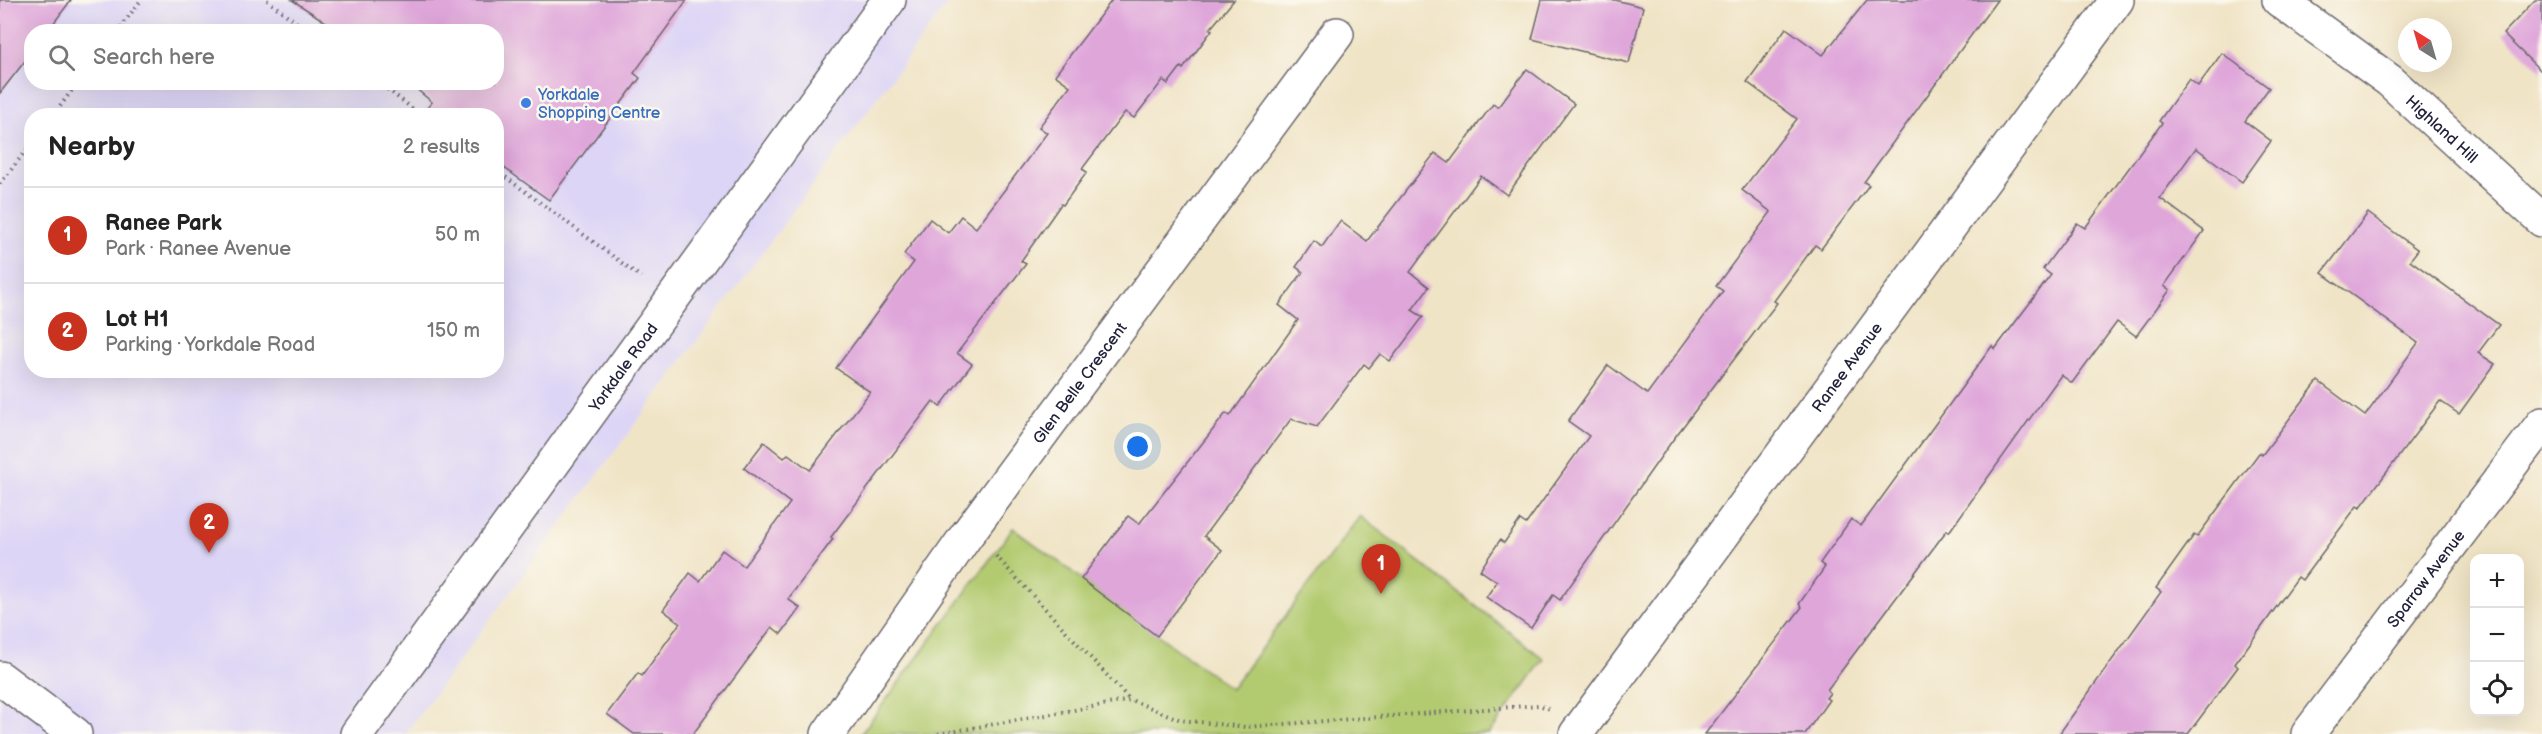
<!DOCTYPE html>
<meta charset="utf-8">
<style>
:root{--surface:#fff;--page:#f6f6f6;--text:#222;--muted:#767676;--line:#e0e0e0;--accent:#c8321e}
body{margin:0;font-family:"Balsamiq Sans",sans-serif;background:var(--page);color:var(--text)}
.controls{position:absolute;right:18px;bottom:18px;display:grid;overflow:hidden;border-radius:12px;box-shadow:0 6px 24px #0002}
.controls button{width:54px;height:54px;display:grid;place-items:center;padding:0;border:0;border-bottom:2px solid var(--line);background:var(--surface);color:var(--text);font:30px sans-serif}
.compass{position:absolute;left:2398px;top:18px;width:54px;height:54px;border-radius:50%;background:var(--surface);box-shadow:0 6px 24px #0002;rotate:323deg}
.you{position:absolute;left:1138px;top:447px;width:21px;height:21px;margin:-15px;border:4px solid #fff;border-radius:50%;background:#1a73e8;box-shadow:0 0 0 9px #1a73e833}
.badge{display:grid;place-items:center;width:39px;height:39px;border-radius:50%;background:var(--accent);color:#fff;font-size:20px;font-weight:700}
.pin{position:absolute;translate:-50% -50px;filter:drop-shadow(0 2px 3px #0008)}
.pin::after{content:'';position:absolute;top:32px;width:21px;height:18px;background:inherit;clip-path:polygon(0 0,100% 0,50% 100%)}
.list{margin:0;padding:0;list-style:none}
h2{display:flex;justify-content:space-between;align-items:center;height:78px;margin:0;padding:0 24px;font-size:26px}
h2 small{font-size:20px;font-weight:400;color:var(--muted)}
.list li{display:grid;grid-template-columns:39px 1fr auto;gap:18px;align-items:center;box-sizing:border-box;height:96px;padding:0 24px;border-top:2px solid var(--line)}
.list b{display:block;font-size:22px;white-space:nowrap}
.list p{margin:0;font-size:20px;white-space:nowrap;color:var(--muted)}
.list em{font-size:20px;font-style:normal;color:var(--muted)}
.icon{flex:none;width:33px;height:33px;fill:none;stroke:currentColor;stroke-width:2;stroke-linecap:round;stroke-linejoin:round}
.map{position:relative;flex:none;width:2542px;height:734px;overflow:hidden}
.search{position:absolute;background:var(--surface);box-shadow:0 6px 24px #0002;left:24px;top:24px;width:480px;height:66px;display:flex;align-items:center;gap:15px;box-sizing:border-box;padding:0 21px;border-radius:24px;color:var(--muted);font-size:22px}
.panel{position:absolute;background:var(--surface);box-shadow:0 6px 24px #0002;left:24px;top:108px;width:480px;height:270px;border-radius:24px}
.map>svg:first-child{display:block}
</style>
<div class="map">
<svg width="2542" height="734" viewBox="0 0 2542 734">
<rect width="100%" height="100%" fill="#fbf7ec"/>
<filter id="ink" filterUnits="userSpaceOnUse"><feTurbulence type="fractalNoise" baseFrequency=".0167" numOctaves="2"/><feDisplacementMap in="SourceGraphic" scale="12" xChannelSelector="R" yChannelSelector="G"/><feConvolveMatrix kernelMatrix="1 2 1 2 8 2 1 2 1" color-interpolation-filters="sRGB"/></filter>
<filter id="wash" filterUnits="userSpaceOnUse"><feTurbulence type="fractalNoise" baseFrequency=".008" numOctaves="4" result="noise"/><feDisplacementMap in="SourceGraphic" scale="24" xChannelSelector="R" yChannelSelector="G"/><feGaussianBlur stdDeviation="1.35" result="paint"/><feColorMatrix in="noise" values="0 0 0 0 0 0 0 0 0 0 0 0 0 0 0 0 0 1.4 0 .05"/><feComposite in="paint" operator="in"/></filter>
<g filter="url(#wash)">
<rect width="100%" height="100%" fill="#f0e4c6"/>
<!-- built -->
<path fill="#ddd5f6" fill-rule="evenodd" d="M 0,0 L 950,0 L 405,734 L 0,734 ZM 32,32 L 496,32 L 496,82 L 32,82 ZM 32,116 L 496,116 L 496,370 L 32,370 Z"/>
<!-- green -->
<path fill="#b2ca70" stroke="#6a7656" stroke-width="1.5" d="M 1360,516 L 1544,659 L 1489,734 L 861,734 L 1013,528 L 1231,689 Z"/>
<g id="blocks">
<!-- building -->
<g fill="#dfa6da">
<path d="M 0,0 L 71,0 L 47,32 L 32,32 L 32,52 L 0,93 Z"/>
<path d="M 292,0 L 687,0 L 634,73 L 640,78 L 549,200 L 496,162 L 496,116 L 421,116 L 432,102 L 408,82 L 496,82 L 496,32 L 341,32 Z"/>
<path d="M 1112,0 L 1234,0 L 1210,29 L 1212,30 L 1183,69 L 1181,67 L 1168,84 L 1163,80 L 1134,118 L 1125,112 L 1082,169 L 1087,172 L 1063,205 L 1061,204 L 1021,261 L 1026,264 L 957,353 L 972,364 L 940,407 L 933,401 L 831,537 L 833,539 L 788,599 L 800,608 L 781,634 L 772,627 L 693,734 L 634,734 L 607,714 L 638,673 L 642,676 L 680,623 L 663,610 L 690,573 L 700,581 L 722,550 L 744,566 L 790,503 L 744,468 L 764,442 L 784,458 L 788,454 L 810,470 L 870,392 L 836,368 L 914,262 L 904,254 L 930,219 L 948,233 L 961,216 L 976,228 L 1047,133 L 1039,127 L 1070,86 L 1055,75 Z"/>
<path d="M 1542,0 L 1615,0 L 1643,7 L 1629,63 L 1532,39 Z"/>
<path d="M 1867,0 L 1997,0 L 1864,182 L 1869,185 L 1821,249 L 1815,245 L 1774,301 L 1777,303 L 1672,441 L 1560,600 L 1553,595 L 1531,628 L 1486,597 L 1497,582 L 1480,570 L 1500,540 L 1504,543 L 1520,520 L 1526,524 L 1589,436 L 1568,421 L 1608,365 L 1647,394 L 1723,291 L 1716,286 L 1771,212 L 1742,190 L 1797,119 L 1747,82 L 1786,28 L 1823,55 Z"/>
<path d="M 2535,0 L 2542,0 L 2542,72 L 2503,34 Z"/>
<path d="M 2222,53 L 2269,88 L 2245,121 L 2271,141 L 2242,182 L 2196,148 L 2160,198 L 2204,231 L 2164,286 L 2170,290 L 2136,336 L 2117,322 L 2072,383 L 2061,375 L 1949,532 L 1947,530 L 1827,690 L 1830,693 L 1826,698 L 1829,700 L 1805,734 L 1705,734 L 1802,607 L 1799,604 L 1825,567 L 1820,563 L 1851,519 L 1861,526 L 1992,346 L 1995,349 L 2051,275 L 2043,269 L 2077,223 L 2085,228 L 2162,123 L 2159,121 L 2189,79 L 2198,86 Z"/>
<path d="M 1527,69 L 1574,104 L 1507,195 L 1481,176 L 1410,272 L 1429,287 L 1412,310 L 1423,317 L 1390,361 L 1380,354 L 1369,368 L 1364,364 L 1317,427 L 1291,419 L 1204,536 L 1222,550 L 1157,636 L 1081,579 L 1128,516 L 1139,524 L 1226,413 L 1230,416 L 1298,320 L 1279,305 L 1303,272 L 1296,267 L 1314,241 L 1322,247 L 1340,221 L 1367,241 L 1435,153 L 1449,163 L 1493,104 L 1498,107 Z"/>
<path d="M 2368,213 L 2418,250 L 2410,260 L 2499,325 L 2478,353 L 2495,364 L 2459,414 L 2440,401 L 2360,508 L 2357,506 L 2302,580 L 2298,577 L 2235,664 L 2238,667 L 2188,734 L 2059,734 L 2161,592 L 2156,588 L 2194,535 L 2197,537 L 2259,453 L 2262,455 L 2318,381 L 2365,416 L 2418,343 L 2322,273 Z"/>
</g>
</g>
</g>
<g filter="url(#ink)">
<use href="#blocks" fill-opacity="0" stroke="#6a666c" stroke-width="1.5"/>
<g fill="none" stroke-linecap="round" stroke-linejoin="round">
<defs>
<g id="minor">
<path id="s1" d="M 2279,0 L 2390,81 L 2542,220"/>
<path d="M 0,678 L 75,734"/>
<path id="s2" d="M 357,734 L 889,0"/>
<path id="s3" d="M 828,734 L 966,536 L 1337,34"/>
<path id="s4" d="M 1576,734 L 2117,0"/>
<path id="s5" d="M 2308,734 L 2542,424"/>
</g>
</defs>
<!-- minor casing -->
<use href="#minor" stroke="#6a666c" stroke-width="36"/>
<!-- path -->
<g stroke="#6a666c" stroke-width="4" stroke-dasharray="1.5 4.5" stroke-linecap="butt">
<path d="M 267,0 L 309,32"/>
<path d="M 117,32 L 141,0"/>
<path d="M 378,82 L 422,116"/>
<path d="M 53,116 L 78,82"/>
<path d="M 496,170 L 641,277"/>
<path d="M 0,184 L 32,143"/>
<path d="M 996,556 L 1130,700"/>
<path d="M 938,734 L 1131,700 L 1181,720 L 1245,727 L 1539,705 L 1550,709"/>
</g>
<!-- minor -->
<use href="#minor" stroke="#fff" stroke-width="33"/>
</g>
</g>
<!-- markers -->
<circle fill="#3f7fe0" stroke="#fbf7ec" stroke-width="2" cx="526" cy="103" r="6"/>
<g text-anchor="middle" stroke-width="5" stroke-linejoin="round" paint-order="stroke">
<!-- shop labels -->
<g font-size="16" fill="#366cbe" stroke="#fbf7ec" text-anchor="start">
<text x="538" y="100">Yorkdale<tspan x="538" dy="18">Shopping Centre</tspan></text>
</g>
<!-- street labels -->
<g font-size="16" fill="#22223b" stroke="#fbf7ec">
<text dy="6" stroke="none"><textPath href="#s1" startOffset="208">Highland Hill</textPath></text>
<text dy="6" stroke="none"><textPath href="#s2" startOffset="453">Yorkdale Road</textPath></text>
<text dy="6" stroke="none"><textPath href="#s4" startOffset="456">Ranee Avenue</textPath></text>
<text dy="6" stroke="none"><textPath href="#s3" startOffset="432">Glen Belle Crescent</textPath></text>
<text dy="6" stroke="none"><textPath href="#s5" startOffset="195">Sparrow Avenue</textPath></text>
</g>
</g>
</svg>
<div class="controls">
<button>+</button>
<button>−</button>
<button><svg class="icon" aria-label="locate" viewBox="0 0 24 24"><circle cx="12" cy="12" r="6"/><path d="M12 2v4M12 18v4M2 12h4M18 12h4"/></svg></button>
</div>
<svg class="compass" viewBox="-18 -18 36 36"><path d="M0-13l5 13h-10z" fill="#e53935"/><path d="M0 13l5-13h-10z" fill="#767676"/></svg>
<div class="you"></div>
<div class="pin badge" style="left:1381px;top:594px">1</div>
<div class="pin badge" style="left:209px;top:553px">2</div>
<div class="search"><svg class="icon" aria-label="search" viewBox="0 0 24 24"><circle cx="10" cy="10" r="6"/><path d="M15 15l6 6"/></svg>Search here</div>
<section class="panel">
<h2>Nearby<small>2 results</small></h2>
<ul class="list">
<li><span class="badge">1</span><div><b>Ranee Park</b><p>Park · Ranee Avenue</p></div><em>50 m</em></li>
<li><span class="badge">2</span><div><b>Lot H1</b><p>Parking · Yorkdale Road</p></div><em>150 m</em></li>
</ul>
</section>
</div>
